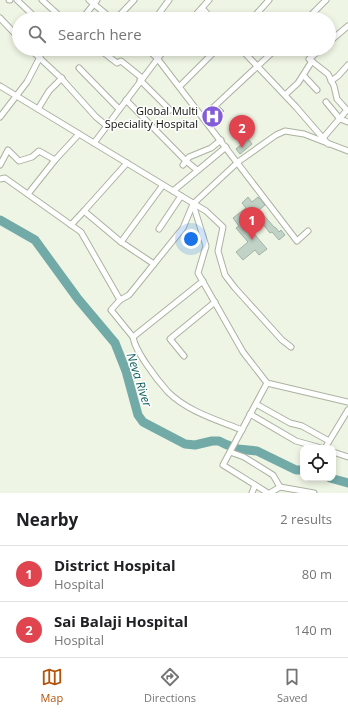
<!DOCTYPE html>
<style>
:root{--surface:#fff;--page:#f6f6f6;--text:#202124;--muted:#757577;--line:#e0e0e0;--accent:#b45309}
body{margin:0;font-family:"Open Sans",sans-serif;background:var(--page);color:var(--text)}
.controls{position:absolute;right:12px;bottom:12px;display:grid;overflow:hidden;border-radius:8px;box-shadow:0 2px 6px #0003}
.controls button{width:36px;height:36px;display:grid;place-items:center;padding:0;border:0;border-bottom:1px solid var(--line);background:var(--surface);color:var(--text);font:20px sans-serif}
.you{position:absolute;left:191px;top:239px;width:14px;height:14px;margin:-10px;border:3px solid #fff;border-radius:50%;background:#1a73e8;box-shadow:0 0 0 6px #1a73e833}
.badge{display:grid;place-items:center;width:26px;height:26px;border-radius:50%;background:var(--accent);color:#fff;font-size:13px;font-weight:700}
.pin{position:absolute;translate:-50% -33px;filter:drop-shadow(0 1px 2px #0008)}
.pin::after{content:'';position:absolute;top:21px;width:14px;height:12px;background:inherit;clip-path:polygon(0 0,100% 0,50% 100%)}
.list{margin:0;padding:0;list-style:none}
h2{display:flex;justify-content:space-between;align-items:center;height:52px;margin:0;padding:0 16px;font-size:17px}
h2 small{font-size:13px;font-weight:400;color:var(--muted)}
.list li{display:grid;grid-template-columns:26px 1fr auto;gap:12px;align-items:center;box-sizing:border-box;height:56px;padding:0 16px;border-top:1px solid var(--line)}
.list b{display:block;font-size:15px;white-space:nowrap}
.list p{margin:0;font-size:13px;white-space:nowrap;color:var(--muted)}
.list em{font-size:13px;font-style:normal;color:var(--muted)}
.icon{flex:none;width:22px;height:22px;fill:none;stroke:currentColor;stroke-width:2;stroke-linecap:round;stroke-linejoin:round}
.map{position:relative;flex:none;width:348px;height:493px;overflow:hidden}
.search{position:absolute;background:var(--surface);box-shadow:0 2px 6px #0003;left:12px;right:12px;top:12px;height:44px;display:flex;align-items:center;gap:10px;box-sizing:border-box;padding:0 14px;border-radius:22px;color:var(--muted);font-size:15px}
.sheet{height:164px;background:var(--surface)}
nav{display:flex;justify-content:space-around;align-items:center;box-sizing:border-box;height:56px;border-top:1px solid var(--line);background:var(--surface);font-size:11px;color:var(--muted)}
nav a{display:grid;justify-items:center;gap:2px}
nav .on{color:var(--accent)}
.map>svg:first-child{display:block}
</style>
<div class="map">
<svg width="348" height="493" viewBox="0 0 348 493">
<rect width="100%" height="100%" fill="#eff5e4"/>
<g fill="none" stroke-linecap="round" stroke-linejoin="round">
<!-- river -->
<g stroke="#72aaa7" stroke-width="9">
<path d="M 0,220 L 35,240 L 78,299 L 115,343 L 126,371 L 138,415 L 143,422 L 185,444 L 195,445 L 212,441 L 219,441 L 225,444 L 238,449 L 257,451 L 296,470 L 303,470"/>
<path d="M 330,478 L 348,483"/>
</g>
</g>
<!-- building -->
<g fill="#c1d3c7" stroke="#a1b1a7">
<path d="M 220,107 L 224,111 L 213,121 L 209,117 Z"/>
<path d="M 248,139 L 252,144 L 240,154 L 236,149 Z"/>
<path d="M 248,197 L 252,202 L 258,197 L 265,205 L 259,210 L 274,227 L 276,228 L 279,232 L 281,230 L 285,235 L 279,240 L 272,232 L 270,233 L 255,214 L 245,223 L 267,249 L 259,255 L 255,250 L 243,260 L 236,252 L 248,242 L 236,228 L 239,226 L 233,218 L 246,208 L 242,203 Z"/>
</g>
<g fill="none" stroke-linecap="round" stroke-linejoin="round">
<defs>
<g id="minor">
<path d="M 9,0 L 10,0"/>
<path d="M 17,0 L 37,19"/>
<path d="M 42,0 L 63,19"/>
<path d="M 89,0 L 112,19"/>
<path d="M 202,8 L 212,19"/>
<path d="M 0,18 L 19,38"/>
<path d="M 82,19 L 97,0"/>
<path d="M 116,19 L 134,0"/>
<path d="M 155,19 L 169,0"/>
<path d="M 192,19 L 209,0"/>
<path d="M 252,19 L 269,0"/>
<path d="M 307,19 L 326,0"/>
<path d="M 329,42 L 348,26"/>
<path d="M 30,49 L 60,77 L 96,117 L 107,126"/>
<path d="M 99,49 L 117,63 L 121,61 L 142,78"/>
<path d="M 147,49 L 157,58 L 297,241 L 308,231"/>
<path d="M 241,49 L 296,107 L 328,144"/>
<path d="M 321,49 L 309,59 L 328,74 L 334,86 L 337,99 L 347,110 L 323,138"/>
<path d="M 79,68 L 119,109"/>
<path d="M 304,76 L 317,90"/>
<path d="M 140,80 L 170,110"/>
<path d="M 331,81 L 338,76 L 348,65"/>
<path d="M 0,86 L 206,211 L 223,227 L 218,251 L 225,275 L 235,288 L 282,340 L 291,347"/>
<path d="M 180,86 L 217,49"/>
<path d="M 285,95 L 298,83 L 312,61"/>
<path d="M 126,100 L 186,161 L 197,170"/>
<path d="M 326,102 L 340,119 L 348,122"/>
<path d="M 38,109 L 49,91 L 62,78"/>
<path d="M 0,117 L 27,82 L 40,57"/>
<path d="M 203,117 L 276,49"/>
<path d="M 94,143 L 165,49"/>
<path d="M 348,151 L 304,134 L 285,131 L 276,135 L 238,162 L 193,204 L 206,246 L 198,273 L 243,352 L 267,383 L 348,402"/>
<path d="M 0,165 L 8,150 L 19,161 L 32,157 L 39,151 L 55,160"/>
<path d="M 183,165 L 189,157 L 211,148 L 221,140"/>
<path d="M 0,179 L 5,178 L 81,232 L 120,300 L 129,295 L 183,228 L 193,204"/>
<path d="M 173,191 L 226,147"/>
<path d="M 28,194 L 55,160 L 79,134"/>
<path d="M 84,211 L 127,163"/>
<path d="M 71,225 L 84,211 L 121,242"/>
<path d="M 159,229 L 181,196"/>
<path d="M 154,264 L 121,242 L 163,185"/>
<path d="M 203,281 L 133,337 C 135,348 141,356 147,365 C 153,374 160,383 168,392 C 187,411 217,420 242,430"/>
<path d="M 120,300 L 111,310 L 133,337"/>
<path d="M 184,356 L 170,339 L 215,302"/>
<path d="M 267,383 L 223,465 L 268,493"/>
<path d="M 256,404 L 290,423 L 302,426 L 329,441"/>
<path d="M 250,414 L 296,441 L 321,448"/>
<path d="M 325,448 L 348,410"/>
<path d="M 230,452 L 244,457 L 273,475 L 280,487"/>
<path d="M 333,452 L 348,457"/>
<path d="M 252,493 L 255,485"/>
<path d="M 270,493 L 280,487 L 314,493"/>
</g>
</defs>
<!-- minor casing -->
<use href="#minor" stroke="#abb2a1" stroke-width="7"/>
<!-- minor -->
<use href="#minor" stroke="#fff" stroke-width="5"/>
</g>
<!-- icons -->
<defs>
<symbol id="hospital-disc" viewBox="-11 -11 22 22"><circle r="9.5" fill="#825dd7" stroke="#fff"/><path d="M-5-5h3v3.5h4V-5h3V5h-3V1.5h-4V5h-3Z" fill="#fff"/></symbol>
</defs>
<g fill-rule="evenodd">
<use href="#hospital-disc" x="200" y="104" width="25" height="25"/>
</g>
<g text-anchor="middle" stroke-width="3" stroke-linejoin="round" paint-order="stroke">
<!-- poi labels -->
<g font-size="11" fill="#0d0f09" stroke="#fff" text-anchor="end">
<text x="198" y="115">Global Multi<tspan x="198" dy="13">Speciality Hospital</tspan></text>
</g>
<!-- water labels -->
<g font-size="12" font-style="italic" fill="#0e5e5c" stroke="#fff">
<text transform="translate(139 380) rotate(72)" y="4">Neva River</text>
</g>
</g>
</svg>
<div class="controls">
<button><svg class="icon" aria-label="locate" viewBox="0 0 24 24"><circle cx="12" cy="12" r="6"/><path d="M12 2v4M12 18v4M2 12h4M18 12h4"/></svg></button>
</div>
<div class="you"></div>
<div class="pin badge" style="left:252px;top:240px;background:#e0444e">1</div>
<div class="pin badge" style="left:242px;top:148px;background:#e0444e">2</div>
<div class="search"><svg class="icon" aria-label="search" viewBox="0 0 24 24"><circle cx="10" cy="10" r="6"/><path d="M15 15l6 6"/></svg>Search here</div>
</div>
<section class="sheet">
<h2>Nearby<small>2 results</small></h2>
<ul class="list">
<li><span class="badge" style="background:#e0444e">1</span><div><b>District Hospital</b><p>Hospital</p></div><em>80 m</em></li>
<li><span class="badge" style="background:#e0444e">2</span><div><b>Sai Balaji Hospital</b><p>Hospital</p></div><em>140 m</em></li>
</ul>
</section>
<nav>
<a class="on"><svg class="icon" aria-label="map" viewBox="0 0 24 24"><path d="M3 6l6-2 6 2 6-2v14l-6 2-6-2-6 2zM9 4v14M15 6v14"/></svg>Map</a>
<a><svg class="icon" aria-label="directions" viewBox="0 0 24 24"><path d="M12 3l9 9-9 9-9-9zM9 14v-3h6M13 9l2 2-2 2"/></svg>Directions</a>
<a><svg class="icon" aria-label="saved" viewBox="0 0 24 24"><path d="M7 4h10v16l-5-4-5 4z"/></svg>Saved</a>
</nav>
